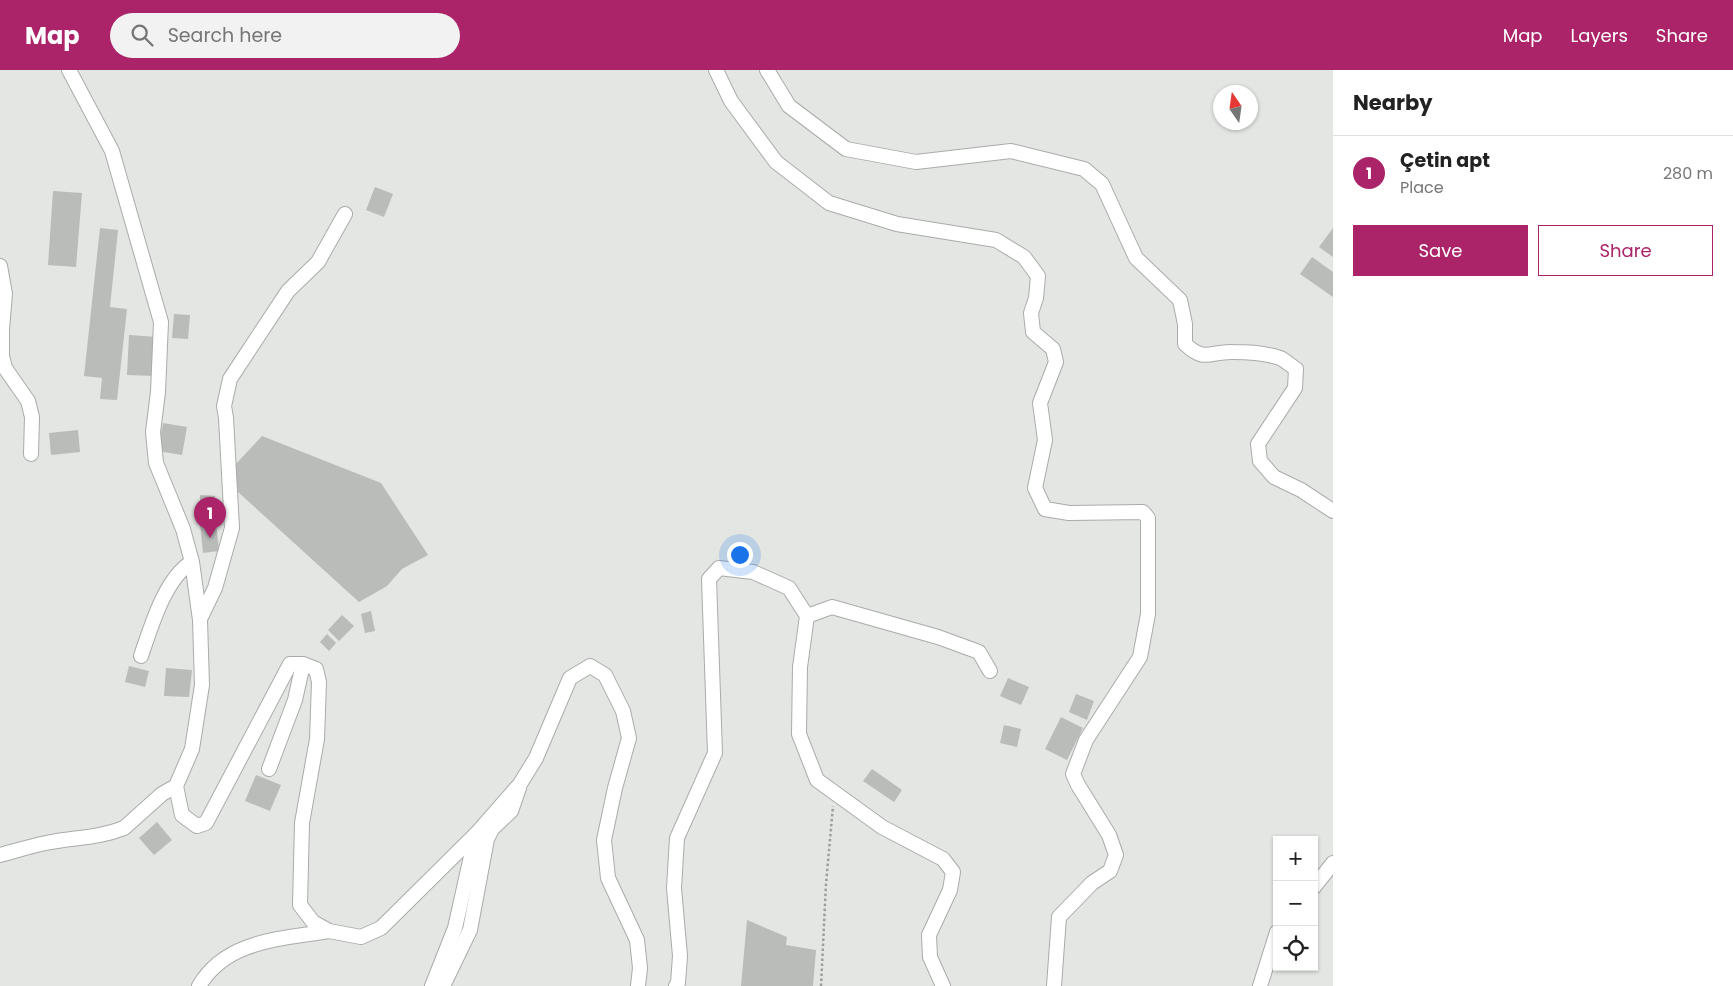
<!DOCTYPE html>
<meta charset="utf-8">
<style>
:root{--surface:#fff;--page:#f2f2f2;--text:#222;--muted:#767676;--line:#e0e0e0;--accent:#ab2368}
body{margin:0;font-family:Poppins,sans-serif;background:var(--page);color:var(--text)}
.controls{position:absolute;right:15px;bottom:15px;display:grid;overflow:hidden;border-radius:0px;box-shadow:0 1px 4px #0004}
.controls button{width:45px;height:45px;display:grid;place-items:center;padding:0;border:0;border-bottom:1px solid var(--line);background:var(--surface);color:var(--text);font:25px sans-serif}
.compass{position:absolute;left:1213px;top:15px;width:45px;height:45px;border-radius:50%;background:var(--surface);box-shadow:0 1px 4px #0004;rotate:347deg}
.you{position:absolute;left:739px;top:484px;width:18px;height:18px;margin:-12px;border:4px solid #fff;border-radius:50%;background:#1a73e8;box-shadow:0 0 0 8px #1a73e833}
.badge{display:grid;place-items:center;width:32px;height:32px;border-radius:50%;background:var(--accent);color:#fff;font-size:16px;font-weight:700}
.pin{position:absolute;translate:-50% -41px;filter:drop-shadow(0 1px 2px #0008)}
.pin::after{content:'';position:absolute;top:26px;width:18px;height:15px;background:inherit;clip-path:polygon(0 0,100% 0,50% 100%)}
.list{margin:0;padding:0;list-style:none}
h2{display:flex;justify-content:space-between;align-items:center;height:65px;margin:0;padding:0 20px;font-size:21px}
h2 small{font-size:16px;font-weight:400;color:var(--muted)}
.list li{display:grid;grid-template-columns:32px 1fr auto;gap:15px;align-items:center;box-sizing:border-box;height:75px;padding:0 20px;border-top:1px solid var(--line)}
.list b{display:block;font-size:19px;white-space:nowrap}
.list p{margin:0;font-size:16px;white-space:nowrap;color:var(--muted)}
.list em{font-size:16px;font-style:normal;color:var(--muted)}
.actions{display:flex;gap:10px;padding:15px 20px}
.actions a{flex:1;padding:11px 0;border:1px solid var(--accent);border-radius:0px;text-align:center;font-size:18px;color:var(--accent)}
.actions .main{background:var(--accent);color:#fff}
.icon{flex:none;width:28px;height:28px;fill:none;stroke:currentColor;stroke-width:2;stroke-linecap:round;stroke-linejoin:round}
.map{position:relative;flex:none;width:1333px;height:916px;overflow:hidden}
header{display:flex;align-items:center;gap:30px;box-sizing:border-box;height:70px;padding:0 25px;background:var(--accent);color:#fff}
header strong{font-size:24px}
nav{display:flex;gap:28px;margin-inline-start:auto;font-size:18px}
.search{width:350px;height:45px;background:var(--page);display:flex;align-items:center;gap:12px;box-sizing:border-box;padding:0 18px;border-radius:28px;color:var(--muted);font-size:19px}
main{display:flex}
aside{flex:1;background:var(--surface)}
.map>svg:first-child{display:block}
</style>
<header>
<strong>Map</strong>
<div class="search"><svg class="icon" aria-label="search" viewBox="0 0 24 24"><circle cx="10" cy="10" r="6"/><path d="M15 15l6 6"/></svg>Search here</div>
<nav><a>Map</a><a>Layers</a><a>Share</a></nav>
</header>
<main>
<div class="map">
<svg width="1333" height="916" viewBox="0 0 1333 916">
<rect width="100%" height="100%" fill="#e3e6e3"/>
<!-- building -->
<g fill="#b9bcb9">
<path d="M 375,117 L 393,124 L 384,147 L 366,140 Z"/>
<path d="M 53,121 L 82,123 L 76,197 L 48,195 Z"/>
<path d="M 100,158 L 118,160 L 110,237 L 127,239 L 117,330 L 100,329 L 102,308 L 84,306 Z"/>
<path d="M 1333,158 L 1333,187 L 1319,177 Z"/>
<path d="M 1312,187 L 1333,202 L 1333,227 L 1300,204 Z"/>
<path d="M 174,244 L 190,245 L 188,269 L 172,268 Z"/>
<path d="M 129,265 L 158,267 L 155,306 L 127,305 Z"/>
<path d="M 163,353 L 187,357 L 182,385 L 158,381 Z"/>
<path d="M 78,360 L 80,382 L 51,385 L 49,363 Z"/>
<path d="M 262,366 L 381,413 L 428,485 L 402,499 L 387,516 L 359,532 L 238,422 L 234,396 Z"/>
<path d="M 200,425 L 215,426 L 215,443 L 200,443 Z"/>
<path d="M 216,452 L 219,481 L 203,483 L 200,454 Z"/>
<path d="M 371,541 L 375,561 L 365,563 L 361,544 Z"/>
<path d="M 342,545 L 354,556 L 339,571 L 328,560 Z"/>
<path d="M 327,564 L 336,573 L 329,581 L 320,572 Z"/>
<path d="M 129,596 L 149,601 L 145,617 L 125,612 Z"/>
<path d="M 166,598 L 192,600 L 189,627 L 164,626 Z"/>
<path d="M 1008,608 L 1029,617 L 1021,635 L 1000,626 Z"/>
<path d="M 1076,624 L 1094,631 L 1087,650 L 1069,642 Z"/>
<path d="M 1061,647 L 1083,658 L 1067,690 L 1045,679 Z"/>
<path d="M 1004,655 L 1021,659 L 1017,677 L 1000,673 Z"/>
<path d="M 872,699 L 902,720 L 894,732 L 863,711 Z"/>
<path d="M 256,705 L 281,715 L 270,741 L 245,731 Z"/>
<path d="M 157,752 L 172,770 L 154,785 L 139,768 Z"/>
<path d="M 747,850 L 787,867 L 786,875 L 816,880 L 813,916 L 741,916 Z"/>
</g>
<g fill="none" stroke-linecap="round" stroke-linejoin="round">
<defs>
<g id="minor">
<path d="M 69,0 L 112,81 L 161,252 L 158,322 L 153,362 L 156,393 L 183,459 L 192,492 L 200,550 L 202,615 L 192,679 L 176,716 L 182,745 L 197,756 L 206,753 L 290,594 L 303,594 L 316,599 L 319,612 L 317,669 L 302,753 L 300,835 L 313,852 L 329,861 L 361,867 L 381,858 L 476,764 L 520,714 L 536,688 L 570,608 L 590,596 L 605,605 L 623,641 L 629,668 L 615,718 L 604,770 L 608,808 L 637,870 L 640,898 L 638,916"/>
<path d="M 716,0 L 731,31 L 776,92 L 829,133 L 897,154 L 996,170 L 1024,187 L 1038,206 L 1036,228 L 1031,243 L 1033,262 L 1053,279 L 1056,292 L 1040,333 L 1045,370 L 1035,418 L 1045,439 L 1069,443 L 1143,442 L 1148,448 L 1148,544 L 1140,587 L 1086,670 L 1073,704 L 1078,715 L 1109,765 L 1116,785 L 1110,801 L 1092,813 L 1059,847 L 1054,916"/>
<path d="M 767,0 L 789,36 L 846,79 L 916,92 L 1011,81 L 1084,99 L 1102,114 L 1136,188 L 1180,230 L 1185,254 L 1185,274 C 1205,293 1210,281 1233,282 C 1247,282 1266,283 1280,288 C 1285,290 1291,296 1296,299 L 1295,318 L 1258,374 L 1260,391 L 1274,407 L 1301,420 L 1333,441"/>
<path d="M 0,196 L 5,224 L 2,259 L 2,286 L 5,298 L 28,331 L 32,347 L 31,384"/>
<path d="M 807,546 L 832,537 L 938,567 L 979,582 L 990,601"/>
<path d="M 200,549 L 215,518 L 232,458 L 226,348 L 224,336 L 230,309 L 288,221 L 318,192 L 345,144"/>
<path d="M 141,586 C 151,557 165,508 192,492"/>
<path d="M 269,699 L 295,630 L 303,594"/>
<path d="M 0,785 C 15,781 31,776 46,773 C 74,767 96,769 124,758 L 162,724 L 176,716"/>
<path d="M 1314,817 L 1333,793"/>
<path d="M 199,916 C 226,870 281,869 329,861"/>
<path d="M 432,916 L 455,858 L 476,764"/>
<path d="M 443,916 L 470,860 L 487,769 L 492,759 L 511,741 L 519,718"/>
<path d="M 676,916 L 678,913 L 680,886 L 674,818 L 677,768 L 715,683 L 709,509 L 719,498 L 753,502 L 789,518 L 807,546 L 800,597 L 799,664 L 817,710 L 882,757 L 943,789 L 953,802 L 950,820 L 929,865 L 930,887 L 943,916"/>
<path d="M 1260,916 L 1277,862"/>
</g>
</defs>
<!-- minor casing -->
<use href="#minor" stroke="#a9aca9" stroke-width="16"/>
<!-- path -->
<path stroke="#9b9e9b" stroke-width="2.5" stroke-dasharray="2.5 2.5" stroke-linecap="butt" d="M 821,916 L 826,814 L 833,736"/>
<!-- minor -->
<use href="#minor" stroke="#fff" stroke-width="14"/>
</g>
</svg>
<div class="controls">
<button>+</button>
<button>−</button>
<button><svg class="icon" aria-label="locate" viewBox="0 0 24 24"><circle cx="12" cy="12" r="6"/><path d="M12 2v4M12 18v4M2 12h4M18 12h4"/></svg></button>
</div>
<svg class="compass" viewBox="-18 -18 36 36"><path d="M0-13l5 13h-10z" fill="#e53935"/><path d="M0 13l5-13h-10z" fill="#767676"/></svg>
<div class="you"></div>
<div class="pin badge" style="left:210px;top:468px">1</div>
</div>
<aside>
<h2>Nearby<small></small></h2>
<ul class="list">
<li><span class="badge">1</span><div><b>Çetin apt</b><p>Place</p></div><em>280 m</em></li>
</ul>
<div class="actions"><a class="main">Save</a><a>Share</a></div>
</aside>
</main>
